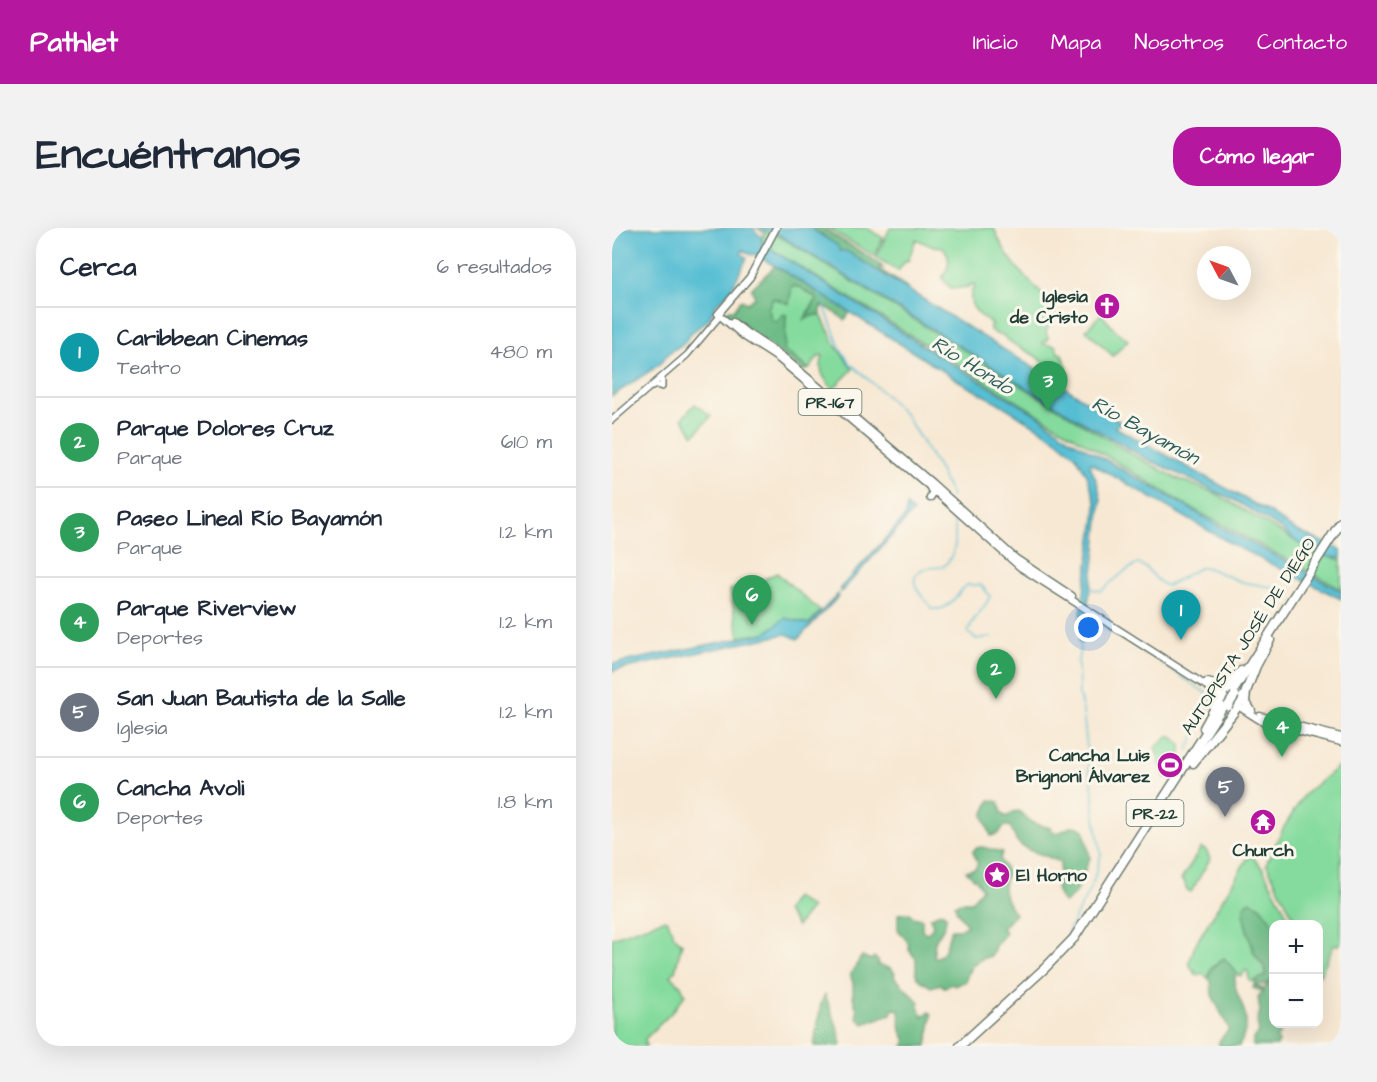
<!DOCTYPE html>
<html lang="es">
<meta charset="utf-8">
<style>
:root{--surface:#fff;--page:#f2f2f3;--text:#1f2937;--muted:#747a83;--line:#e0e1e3;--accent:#b5179e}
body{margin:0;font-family:"Architects Daughter",sans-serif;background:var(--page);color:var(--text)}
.controls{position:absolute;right:18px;bottom:18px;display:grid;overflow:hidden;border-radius:12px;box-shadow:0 6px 24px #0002}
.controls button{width:54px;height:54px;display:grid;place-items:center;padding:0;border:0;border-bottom:2px solid var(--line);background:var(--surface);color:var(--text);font:30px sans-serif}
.compass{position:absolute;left:585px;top:18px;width:54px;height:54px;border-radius:50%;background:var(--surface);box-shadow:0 6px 24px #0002;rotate:311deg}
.you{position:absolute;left:477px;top:400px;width:21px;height:21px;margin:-15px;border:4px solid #fff;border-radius:50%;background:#1a73e8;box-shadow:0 0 0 9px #1a73e833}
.badge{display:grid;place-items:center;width:39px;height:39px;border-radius:50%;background:var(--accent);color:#fff;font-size:20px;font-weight:700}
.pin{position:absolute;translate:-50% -50px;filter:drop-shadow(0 2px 3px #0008)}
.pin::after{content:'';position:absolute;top:32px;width:21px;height:18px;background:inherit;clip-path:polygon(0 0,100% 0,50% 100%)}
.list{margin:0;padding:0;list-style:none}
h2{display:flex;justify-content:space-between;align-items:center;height:78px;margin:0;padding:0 24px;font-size:26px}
h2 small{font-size:20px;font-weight:400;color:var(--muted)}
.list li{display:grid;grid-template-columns:39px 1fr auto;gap:18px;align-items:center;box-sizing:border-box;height:90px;padding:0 24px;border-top:2px solid var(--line)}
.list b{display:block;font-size:22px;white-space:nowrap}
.list p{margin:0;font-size:20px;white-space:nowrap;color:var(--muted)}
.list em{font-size:20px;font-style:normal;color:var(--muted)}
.map{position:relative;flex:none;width:729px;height:818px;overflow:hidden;border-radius:24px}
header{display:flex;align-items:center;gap:36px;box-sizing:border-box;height:84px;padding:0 30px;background:var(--accent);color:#fff}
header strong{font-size:28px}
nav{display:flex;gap:33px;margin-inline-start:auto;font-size:21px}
.intro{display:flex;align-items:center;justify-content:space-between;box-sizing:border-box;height:144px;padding:0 36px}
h1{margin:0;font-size:42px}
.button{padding:15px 27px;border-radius:24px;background:var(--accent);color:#fff;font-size:21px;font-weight:700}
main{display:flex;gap:36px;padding:0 36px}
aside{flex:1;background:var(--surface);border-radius:24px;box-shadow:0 6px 24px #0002}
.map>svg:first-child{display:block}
</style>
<header>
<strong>Pathlet</strong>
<nav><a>Inicio</a><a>Mapa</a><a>Nosotros</a><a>Contacto</a></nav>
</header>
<div class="intro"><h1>Encuéntranos</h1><a class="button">Cómo llegar</a></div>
<main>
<aside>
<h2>Cerca<small>6 resultados</small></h2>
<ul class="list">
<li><span class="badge" style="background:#0f9aa8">1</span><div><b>Caribbean Cinemas</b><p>Teatro</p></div><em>480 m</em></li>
<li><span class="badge" style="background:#2e9e5b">2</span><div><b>Parque Dolores Cruz</b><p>Parque</p></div><em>610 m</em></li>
<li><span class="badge" style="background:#2e9e5b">3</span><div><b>Paseo Lineal Río Bayamón</b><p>Parque</p></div><em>1.2 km</em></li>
<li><span class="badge" style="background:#2e9e5b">4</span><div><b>Parque Riverview</b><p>Deportes</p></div><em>1.2 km</em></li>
<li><span class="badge" style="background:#6b7280">5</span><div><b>San Juan Bautista de la Salle</b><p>Iglesia</p></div><em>1.2 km</em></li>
<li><span class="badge" style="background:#2e9e5b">6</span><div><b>Cancha Avoli</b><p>Deportes</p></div><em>1.8 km</em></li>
</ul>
</aside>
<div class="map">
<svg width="729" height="818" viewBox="0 0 729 818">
<rect width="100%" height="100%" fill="#fbf7ec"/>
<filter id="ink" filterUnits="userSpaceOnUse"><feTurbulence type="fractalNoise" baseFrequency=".0167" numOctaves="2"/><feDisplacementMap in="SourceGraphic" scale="12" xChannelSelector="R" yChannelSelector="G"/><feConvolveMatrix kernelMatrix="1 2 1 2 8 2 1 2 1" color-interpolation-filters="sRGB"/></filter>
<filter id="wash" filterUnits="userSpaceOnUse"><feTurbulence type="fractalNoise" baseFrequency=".008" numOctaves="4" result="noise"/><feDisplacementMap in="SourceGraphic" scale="24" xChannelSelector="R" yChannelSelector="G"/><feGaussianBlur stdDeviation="1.35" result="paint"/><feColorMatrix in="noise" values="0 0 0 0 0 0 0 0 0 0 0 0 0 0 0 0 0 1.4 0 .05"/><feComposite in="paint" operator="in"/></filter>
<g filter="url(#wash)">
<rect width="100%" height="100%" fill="#f7e8d3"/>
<!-- green -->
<g fill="#85db9e" stroke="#528c69" stroke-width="1.5">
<path d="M 215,0 L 255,0 L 271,10 L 262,28 Z"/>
<path d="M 278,0 L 382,0 C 395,35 419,54 444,80 L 441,96 L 437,97 L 434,104 L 436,109 L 435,113 L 432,113 L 431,116 L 444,118 L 446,125 L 450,126 L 455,139 L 454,143 L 457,146 L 451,149 L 447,143 L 447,135 L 441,136 L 441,141 C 432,138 428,130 420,126 C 410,120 399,117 391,107 L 386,107 L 378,102 L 378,97 L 380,96 C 366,87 351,75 363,57 L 358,56 L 356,59 L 339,61 L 330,50 C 337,39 340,30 331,19 L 319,18 L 304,11 L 296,33 L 294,32 L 286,43 L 264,29 Z"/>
<path d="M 157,2 L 518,225 L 562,249 L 605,266 L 700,323 L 729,332 L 729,361 L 572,276 L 175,31 L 150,14 C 150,8 152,4 157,2 Z"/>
<path d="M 180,58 L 188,59 L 205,71 L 195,85 L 193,91 L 202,87 L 209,87 L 224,118 L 241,141 L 221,161 C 211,150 206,143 211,128 L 208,127 L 197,141 L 171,122 L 174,87 L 164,95 L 160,92 L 156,80 L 162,70 Z"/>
<path d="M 489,86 L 504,103 L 516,112 L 501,128 L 474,102 Z"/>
<path d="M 83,176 L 99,188 L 82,207 L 70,190 Z"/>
<path d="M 165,345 L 208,383 L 197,396 L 173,390 L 154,405 L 127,409 L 118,362 L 147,354 Z"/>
<path d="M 557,508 C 561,510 566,512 568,516 C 574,526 559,544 553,551 L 543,520 Z"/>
<path d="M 729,536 L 729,713 L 726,717 L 723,717 L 721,719 L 707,749 L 706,696 L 685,696 L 654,636 L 672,599 L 692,567 Z"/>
<path d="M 589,620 L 594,622 L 598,631 L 579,664 L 574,661 L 573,654 L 569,652 Z"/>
<path d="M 638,626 L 651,641 L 680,696 L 662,696 L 631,686 L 642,725 L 653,740 L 653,748 L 643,753 L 637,753 L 636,744 L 634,742 L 629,748 L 626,747 L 612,730 L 600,740 L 596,750 L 589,745 L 587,748 L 582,745 L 584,742 L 581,743 L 577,735 L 583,717 Z"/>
<path d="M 183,669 L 199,680 L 185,698 L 174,683 Z"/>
<path d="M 53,691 C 62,699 57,707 70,715 L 63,743 L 59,748 L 69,758 L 73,767 L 59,785 L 33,811 L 34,818 L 0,818 L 0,710 Z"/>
</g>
<!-- forest -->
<g fill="#6cbb85" stroke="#467c5c" stroke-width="1.5">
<path d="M 201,0 L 210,0 L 267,35 L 271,40 L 267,39 L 267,41 L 293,58 L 295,60 L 250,35 L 239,26 L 228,23 L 210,6 L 202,3 Z"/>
<path d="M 163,38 L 238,84 L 233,92 L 216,80 L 209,78 L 209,87 L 202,87 L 192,92 L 205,71 L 188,59 L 180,58 L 177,76 L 161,70 L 156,80 L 160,92 L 164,94 L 171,86 L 174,87 L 173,117 L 171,122 L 197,141 L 191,143 L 115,86 L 117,82 L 122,82 L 129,72 L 135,75 L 143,69 L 139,61 Z"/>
<path d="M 378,572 L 387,574 L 390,586 L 395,589 L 401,584 L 407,583 L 421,595 L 438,600 L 442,605 C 457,605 456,592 472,602 L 478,630 C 470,646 468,666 452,675 C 436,656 450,655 448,635 C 435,625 414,626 404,612 C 402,608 400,602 398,598 L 392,598 L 387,605 L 379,608 L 371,587 Z"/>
<path d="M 370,619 L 390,624 L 388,632 L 396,645 C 388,660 393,672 403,686 L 390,700 L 394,705 L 384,716 L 379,728 C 365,731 356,738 354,753 L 343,758 L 339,756 L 332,759 L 329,756 L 319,759 L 308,752 L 304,746 L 304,731 L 297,722 L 296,714 L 286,702 L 286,686 L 298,685 L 301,689 L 310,691 L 310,703 L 315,705 L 318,703 L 321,697 L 318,690 L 329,684 L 334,687 C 335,696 330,702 325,710 C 321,716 322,723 322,730 C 338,726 333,711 340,701 L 348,701 L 355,698 C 352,690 344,686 343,677 L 348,674 L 359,674 L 370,661 L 365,653 L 354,643 L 363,641 C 369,633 362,631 361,623 L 364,620 Z"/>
<path d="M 638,673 L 647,677 L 662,696 L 662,796 L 672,797 L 666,802 L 668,806 L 664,811 L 667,814 L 665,818 L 641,818 L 641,811 L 647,804 L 645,794 L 648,783 L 646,769 L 658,754 L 655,754 L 654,757 L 646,756 L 644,758 L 650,760 L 650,763 L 641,760 L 643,753 L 653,748 L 653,740 L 642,725 L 633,695 L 632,678 Z"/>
<path d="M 250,728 L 259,732 L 262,729 L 267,734 L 265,737 L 278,740 L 283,745 L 282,749 L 307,774 L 306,778 L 311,789 L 317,784 L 320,786 L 315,818 L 291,818 L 294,813 L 289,803 L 287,782 L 281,781 L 279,786 L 252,796 L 245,790 C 246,777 241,776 241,766 C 241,758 242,755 238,747 Z"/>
<path d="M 612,730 L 624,744 C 617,772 647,781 627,818 L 607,818 L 607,813 L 617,801 L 600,767 L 599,753 L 596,750 L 600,740 Z"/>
<path d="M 213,767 C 219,785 228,800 229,818 L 202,818 L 209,775 Z"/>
</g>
<!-- water -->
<g fill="#56bed3" stroke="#3a7e84" stroke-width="1.5">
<path d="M 0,0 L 142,0 L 143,3 L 150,9 L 149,13 L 152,17 L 340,136 L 427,188 L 458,211 L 611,300 L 729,363 L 729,371 L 625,319 L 479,235 L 478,237 L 486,257 L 489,272 L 483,330 L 470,415 L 467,415 L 468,392 L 483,290 L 484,275 L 475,247 L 464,228 L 444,211 L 385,174 L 355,158 L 172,43 L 142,26 L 139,27 L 131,22 L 129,25 L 135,30 L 118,64 L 104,76 L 97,91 L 78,106 L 72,116 L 59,123 L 47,137 L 0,168 Z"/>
<path d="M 145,0 L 198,0 L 225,17 L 228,23 L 234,23 L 510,195 L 504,197 L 503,199 L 657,284 L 683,302 L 729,322 L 729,330 L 715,329 L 686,315 L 668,300 L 624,273 L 535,231 L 469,193 L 161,3 L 150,3 Z"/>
<path d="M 295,278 L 301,284 L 229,364 L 229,359 L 293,289 Z"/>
<path d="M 226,366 L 226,369 L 186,411 L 174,406 L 0,443 L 0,436 L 154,405 L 173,390 L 197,396 Z"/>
</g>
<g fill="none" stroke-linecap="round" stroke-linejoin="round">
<!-- stream -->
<g stroke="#56bed3" stroke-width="1.5">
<path d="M 208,66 L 228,120 L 238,135 L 279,172 L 294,188 L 328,243 L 340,269"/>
<path d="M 341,283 C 343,304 348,325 331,339 C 325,340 316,339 311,341 C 290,352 313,370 320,381 C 338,384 343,367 355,357 L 369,357 L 378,368 C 373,382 358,391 356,405 L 364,411 L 379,409"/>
<path d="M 476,360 L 489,363 L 513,343 L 525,336 C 539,338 542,354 555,358 L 587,340 L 596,340 L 630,354 L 671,361 L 676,368"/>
<path d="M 473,390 L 521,416 L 597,467 L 599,472 L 576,522"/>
<path d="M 455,711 L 457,701 L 481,655 L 489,626 L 483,590 L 480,555 L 477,541 L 471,483 L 467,467 L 466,433 L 469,415"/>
</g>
</g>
</g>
<g filter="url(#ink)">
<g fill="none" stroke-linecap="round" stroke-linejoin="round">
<defs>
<g id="secondary">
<path d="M 40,159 L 44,157 L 50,159 L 50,150"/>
<path d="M 0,192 L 75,127 L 108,88"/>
<path d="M 721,818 L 729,812"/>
</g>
<g id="primary">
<path d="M 164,0 L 138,49 L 106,86 L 133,109 L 167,131 L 317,258 L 408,339 L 651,494 L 729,514"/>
<path d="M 121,94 L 135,105 L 170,128 L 320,255 L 403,330 L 460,368"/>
<path d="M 318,270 L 321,265 L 318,260"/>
<path d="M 648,488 L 729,509"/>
</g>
<g id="motorway">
<path d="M 595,455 L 607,458 L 617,455"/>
<path d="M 634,464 L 633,473 L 639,483"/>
<path d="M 620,465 L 729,294"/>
<path d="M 592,500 L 615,458 L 629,443"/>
<path d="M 581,535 L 621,485 L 633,466 L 644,438 L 658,412"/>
<path d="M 348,818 L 433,740 L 462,710 L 613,475"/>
</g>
</defs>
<!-- secondary casing -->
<use href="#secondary" stroke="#6b796c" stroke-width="8"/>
<!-- primary casing -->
<use href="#primary" stroke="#6b796c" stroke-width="9"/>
<!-- motorway casing -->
<use href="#motorway" stroke="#6b796c" stroke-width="11"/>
<!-- secondary -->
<use href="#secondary" stroke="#fff" stroke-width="5"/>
<!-- primary -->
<use href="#primary" stroke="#fff" stroke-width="6"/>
<!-- motorway -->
<use href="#motorway" stroke="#fff" stroke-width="8"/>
<defs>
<path id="motorway-bridge" d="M 616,478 L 623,467"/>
</defs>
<!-- motorway-bridge casing -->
<use href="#motorway-bridge" stroke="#6b796c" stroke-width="11" stroke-linecap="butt"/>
<!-- motorway-bridge -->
<use href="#motorway-bridge" stroke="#fff" stroke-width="8"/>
</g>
</g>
<!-- icons -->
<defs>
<symbol id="church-disc" viewBox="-11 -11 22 22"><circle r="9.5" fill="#b5179e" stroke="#fbf7ec"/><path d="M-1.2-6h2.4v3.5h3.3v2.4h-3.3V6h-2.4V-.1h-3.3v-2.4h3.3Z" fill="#fff"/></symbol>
<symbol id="stadium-disc" viewBox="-11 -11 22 22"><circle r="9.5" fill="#b5179e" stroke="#fbf7ec"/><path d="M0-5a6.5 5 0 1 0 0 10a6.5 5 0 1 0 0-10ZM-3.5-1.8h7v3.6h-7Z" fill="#fff"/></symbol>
<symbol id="temple-disc" viewBox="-11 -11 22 22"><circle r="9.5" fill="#b5179e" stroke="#fbf7ec"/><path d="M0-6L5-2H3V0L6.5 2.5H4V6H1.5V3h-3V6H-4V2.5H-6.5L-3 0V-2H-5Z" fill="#fff"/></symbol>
<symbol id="sight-disc" viewBox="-11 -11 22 22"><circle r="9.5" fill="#b5179e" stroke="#fbf7ec"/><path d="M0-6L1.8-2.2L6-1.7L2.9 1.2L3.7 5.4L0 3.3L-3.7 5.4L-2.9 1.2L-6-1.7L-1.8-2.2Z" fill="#fff"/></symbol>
</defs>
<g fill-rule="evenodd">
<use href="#church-disc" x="480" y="63" width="30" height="30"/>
<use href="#stadium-disc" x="543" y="522" width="30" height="30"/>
<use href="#temple-disc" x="636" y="579" width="30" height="30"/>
<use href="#sight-disc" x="370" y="632" width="30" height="30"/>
</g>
<g text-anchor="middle" stroke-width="6" stroke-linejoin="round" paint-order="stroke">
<!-- shield labels -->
<g fill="#fbf7ec" stroke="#61756b" stroke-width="1.5">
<rect x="186.5" y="161" width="63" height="26" rx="4.5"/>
<rect x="514.5" y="572" width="57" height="26" rx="4.5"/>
</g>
<g font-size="16" font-weight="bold" fill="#1f3d34">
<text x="218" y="180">PR-167</text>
<text x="543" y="591">PR-22</text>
</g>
<!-- poi labels -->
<g font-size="18" font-weight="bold" fill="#1f3d34" stroke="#fbf7ec" text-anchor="end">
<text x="476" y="74">Iglesia<tspan x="476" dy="21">de Cristo</tspan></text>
<text x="538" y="533">Cancha Luis<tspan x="538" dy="21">Brignoni Álvarez</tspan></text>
<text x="651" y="628" text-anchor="middle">Church</text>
<text x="404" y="653" text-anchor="start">El Horno</text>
</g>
<!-- street labels -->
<g font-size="18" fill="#1f3d34" stroke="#fbf7ec">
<text transform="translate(636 408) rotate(-57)" y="6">AUTOPISTA JOSÉ DE DIEGO</text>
</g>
<!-- water labels -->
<g font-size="20" font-style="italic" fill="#2d5d5c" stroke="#fbf7ec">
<text transform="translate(361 137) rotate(32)" y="7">Río Hondo</text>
<text transform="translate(534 202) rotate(29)" y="7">Río Bayamón</text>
</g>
</g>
</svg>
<div class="controls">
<button>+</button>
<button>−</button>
</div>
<svg class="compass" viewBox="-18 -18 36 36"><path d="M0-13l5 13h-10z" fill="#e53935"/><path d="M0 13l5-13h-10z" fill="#747a83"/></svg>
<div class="you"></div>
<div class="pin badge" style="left:569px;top:412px;background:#0f9aa8">1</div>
<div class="pin badge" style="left:384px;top:471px;background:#2e9e5b">2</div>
<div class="pin badge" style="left:436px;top:183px;background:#2e9e5b">3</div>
<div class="pin badge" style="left:670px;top:529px;background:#2e9e5b">4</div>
<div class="pin badge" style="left:613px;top:589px;background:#6b7280">5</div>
<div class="pin badge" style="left:140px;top:397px;background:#2e9e5b">6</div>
</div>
</main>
